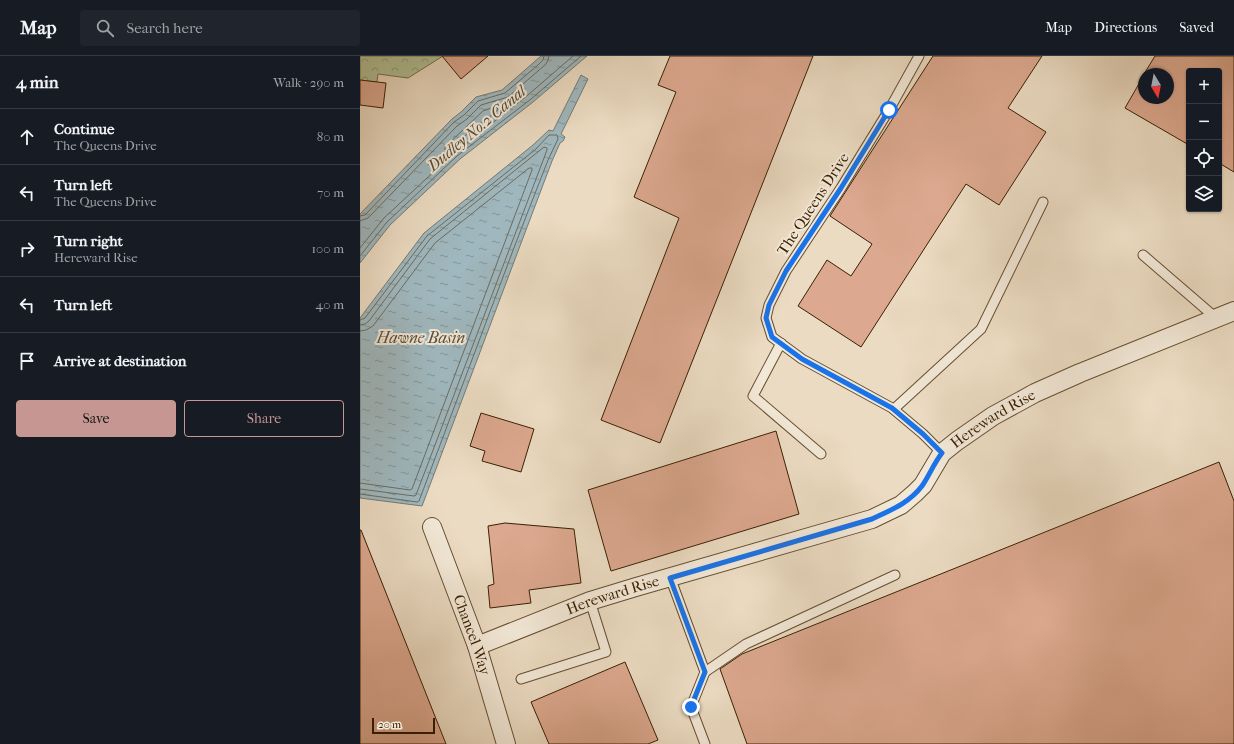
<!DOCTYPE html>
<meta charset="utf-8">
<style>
:root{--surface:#171b24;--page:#20242c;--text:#f1f3f6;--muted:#9ea1a6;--line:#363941;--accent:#c59692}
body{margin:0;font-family:"IM FELL French Canon",serif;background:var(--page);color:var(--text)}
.controls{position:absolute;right:12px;top:12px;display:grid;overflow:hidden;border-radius:4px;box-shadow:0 1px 3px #0004}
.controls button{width:36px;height:36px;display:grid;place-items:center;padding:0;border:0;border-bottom:1px solid var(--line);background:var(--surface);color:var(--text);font:20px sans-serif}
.compass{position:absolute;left:778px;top:12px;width:36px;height:36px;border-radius:50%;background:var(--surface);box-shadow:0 1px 3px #0004;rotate:170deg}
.scale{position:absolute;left:12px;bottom:10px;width:63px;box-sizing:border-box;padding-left:4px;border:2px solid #3a2002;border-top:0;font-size:11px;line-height:14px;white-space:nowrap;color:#3a2002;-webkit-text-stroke:3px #f2e8d7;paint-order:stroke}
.stop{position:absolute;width:12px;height:12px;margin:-9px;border:3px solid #1a73e8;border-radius:50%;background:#fff}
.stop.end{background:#1a73e8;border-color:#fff;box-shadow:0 1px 4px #0008}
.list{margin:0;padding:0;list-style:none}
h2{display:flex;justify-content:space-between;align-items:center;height:52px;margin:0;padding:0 16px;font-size:17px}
h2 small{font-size:13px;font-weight:400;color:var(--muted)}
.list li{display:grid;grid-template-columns:26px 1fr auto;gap:12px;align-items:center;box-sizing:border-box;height:56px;padding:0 16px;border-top:1px solid var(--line)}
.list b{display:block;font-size:15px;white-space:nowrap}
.list p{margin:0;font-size:13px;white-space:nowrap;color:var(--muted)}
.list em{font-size:13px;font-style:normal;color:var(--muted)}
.actions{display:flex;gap:8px;padding:12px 16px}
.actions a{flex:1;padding:9px 0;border:1px solid var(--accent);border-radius:4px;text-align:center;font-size:14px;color:var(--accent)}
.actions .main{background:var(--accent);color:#111}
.icon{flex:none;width:22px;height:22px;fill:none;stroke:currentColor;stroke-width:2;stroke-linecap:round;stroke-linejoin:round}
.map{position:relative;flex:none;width:874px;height:688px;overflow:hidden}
header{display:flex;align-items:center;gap:24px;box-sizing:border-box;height:56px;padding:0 20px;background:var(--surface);border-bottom:1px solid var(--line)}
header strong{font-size:19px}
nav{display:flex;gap:22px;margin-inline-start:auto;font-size:14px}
.search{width:280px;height:36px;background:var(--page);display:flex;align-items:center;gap:10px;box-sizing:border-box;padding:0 14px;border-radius:4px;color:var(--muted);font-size:15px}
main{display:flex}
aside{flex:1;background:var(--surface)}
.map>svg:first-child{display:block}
</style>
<header>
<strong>Map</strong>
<div class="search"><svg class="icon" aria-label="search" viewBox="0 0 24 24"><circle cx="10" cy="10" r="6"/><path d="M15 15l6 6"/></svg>Search here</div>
<nav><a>Map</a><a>Directions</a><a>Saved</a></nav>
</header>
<main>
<aside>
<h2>4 min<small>Walk · 290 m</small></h2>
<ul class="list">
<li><svg class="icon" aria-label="ahead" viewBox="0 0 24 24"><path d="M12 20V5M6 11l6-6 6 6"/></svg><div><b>Continue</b><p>The Queens Drive</p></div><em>80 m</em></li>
<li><svg class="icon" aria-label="left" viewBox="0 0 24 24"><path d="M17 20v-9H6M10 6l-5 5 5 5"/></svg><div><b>Turn left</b><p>The Queens Drive</p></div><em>70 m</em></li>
<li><svg class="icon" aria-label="right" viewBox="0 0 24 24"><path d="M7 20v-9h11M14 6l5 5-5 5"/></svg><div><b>Turn right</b><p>Hereward Rise</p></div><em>100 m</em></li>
<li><svg class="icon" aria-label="left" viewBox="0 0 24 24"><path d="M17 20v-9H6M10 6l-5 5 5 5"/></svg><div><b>Turn left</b></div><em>40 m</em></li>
<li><svg class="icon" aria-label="arrive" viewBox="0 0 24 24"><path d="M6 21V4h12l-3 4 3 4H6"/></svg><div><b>Arrive at destination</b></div></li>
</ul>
<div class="actions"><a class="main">Save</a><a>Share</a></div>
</aside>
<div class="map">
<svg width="874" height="688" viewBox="0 0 874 688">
<defs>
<pattern id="forest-crowns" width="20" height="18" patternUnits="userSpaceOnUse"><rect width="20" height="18" fill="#b2c197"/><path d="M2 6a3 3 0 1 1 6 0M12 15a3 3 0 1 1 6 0" fill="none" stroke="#929c79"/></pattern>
<pattern id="water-ripples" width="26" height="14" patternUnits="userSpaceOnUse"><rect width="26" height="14" fill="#9fb8bf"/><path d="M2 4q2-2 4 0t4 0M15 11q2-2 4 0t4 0" fill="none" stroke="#839599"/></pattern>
</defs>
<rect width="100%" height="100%" fill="#ebdbc2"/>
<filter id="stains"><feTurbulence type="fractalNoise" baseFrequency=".005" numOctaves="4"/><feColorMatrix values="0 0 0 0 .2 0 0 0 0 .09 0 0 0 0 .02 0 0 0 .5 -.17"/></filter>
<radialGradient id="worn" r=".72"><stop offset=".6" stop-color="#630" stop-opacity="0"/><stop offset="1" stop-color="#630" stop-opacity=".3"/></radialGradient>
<!-- forest -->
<path fill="url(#forest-crowns)" stroke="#76704c" d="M 0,0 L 83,0 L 48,22 L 18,18 L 17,26 L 0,24 Z"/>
<!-- water -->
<g fill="url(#water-ripples)" stroke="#777b73">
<path d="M 181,0 L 227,0 L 173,46 L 100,103 L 30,169 L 0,207 L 0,158 L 92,63 L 101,56 L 116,41 L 142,34 Z"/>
<path d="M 221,19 L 228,23 L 201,78 L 205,81 L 203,85 L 200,87 L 192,105 L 62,450 L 0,442 L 0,262 L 64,177 L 173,89 L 189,74 L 193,75 Z"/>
</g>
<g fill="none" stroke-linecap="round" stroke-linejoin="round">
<!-- shore -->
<g stroke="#6c6c60" stroke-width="1">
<path d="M 136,51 L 138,53 L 137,55 L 87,94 L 85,94 L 85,91 L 123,55 Z"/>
<path d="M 0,160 L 5,159 L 94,66 L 104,59 L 118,45 L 145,37 L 178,9 L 183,4 L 184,0"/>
<path d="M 0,165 L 8,162 L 97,70 L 107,63 L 121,49 L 148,41 L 186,8 L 188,4 L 189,0"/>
<path d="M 0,192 L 24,162 L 94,97 L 168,39 L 213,0"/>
<path d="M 0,200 L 27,166 L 97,100 L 171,43 L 221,0"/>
<path d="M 0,264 L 5,262 L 67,180 L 176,93 L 189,79 L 197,79 L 198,83 L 188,104 L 155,189 L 59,445 L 57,446 L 0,438"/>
<path d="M 0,269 L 5,268 L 9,265 L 70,183 L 184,91 L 187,92 L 187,94 L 56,439 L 54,440 L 0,433"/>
<path d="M 0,275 L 6,274 L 13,270 L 75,187 L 169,112 L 172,112 L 172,114 L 52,433 L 50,434 L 0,427"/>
</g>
</g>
<!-- building -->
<g fill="#dca88f" stroke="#3a2002">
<path d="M 82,0 L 128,0 L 101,23 Z"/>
<path d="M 310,0 L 453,0 L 300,387 L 241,364 L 319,162 L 274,141 L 316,36 L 298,29 Z"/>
<path d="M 573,0 L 682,0 L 648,52 L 686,76 L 639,149 L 606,128 L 501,291 L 438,250 L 467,204 L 491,220 L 512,188 L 470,160 Z"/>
<path d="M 795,0 L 874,0 L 874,116 L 859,107 L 859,15 L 829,15 L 829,89 L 765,52 L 784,19 L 784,42 L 808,42 L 808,18 L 784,18 Z"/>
<path d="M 0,24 L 26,27 L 23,52 L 0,49 Z"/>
<path d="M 121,357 L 174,373 L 161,416 L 122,405 L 125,395 L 110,390 Z"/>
<path d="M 416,375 L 439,458 L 251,515 L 228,434 Z"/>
<path d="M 859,406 L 874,445 L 874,688 L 387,688 L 360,613 L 382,598 Z"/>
<path d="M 145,467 L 214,473 L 221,527 L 169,534 L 171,547 L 130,552 L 128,530 L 134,528 L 128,470 Z"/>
<path d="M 0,474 L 1,474 L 86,688 L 0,688 Z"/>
<path d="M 265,606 L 298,684 L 288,688 L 189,688 L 171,646 Z"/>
</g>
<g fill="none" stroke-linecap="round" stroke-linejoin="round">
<defs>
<g id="lane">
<path d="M 559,0 L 529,54 L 481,132 L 426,215 L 409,249 L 406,262 L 412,281 L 442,303 L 532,352 L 563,378 L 582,397"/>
<path d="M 783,199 L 856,262"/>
<path d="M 421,287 L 393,340 L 461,398"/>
<path d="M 534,353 L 621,273 L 683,146"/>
<path d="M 310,521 L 345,616 L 331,651 L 345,688"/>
<path d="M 345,616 L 386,588 L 535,519"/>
<path d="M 161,623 L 246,596 L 230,545"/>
</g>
<g id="street">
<path id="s1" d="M 72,471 L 117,590 L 146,688"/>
<path id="s2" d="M 117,590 L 230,545 L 276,531 L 512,463 L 541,449 L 555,437 L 563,429 L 582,397 L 597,385 L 633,360 L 675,337 L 720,317 L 874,255"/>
</g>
</defs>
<!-- lane casing -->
<use href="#lane" stroke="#664f32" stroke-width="11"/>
<!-- street casing -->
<use href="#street" stroke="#664f32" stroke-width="20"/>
<!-- lane -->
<use href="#lane" stroke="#f2e8d7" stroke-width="9"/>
<!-- street -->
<use href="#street" stroke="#f2e8d7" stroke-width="18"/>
</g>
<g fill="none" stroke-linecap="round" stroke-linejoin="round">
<!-- route -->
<path stroke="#1a73e8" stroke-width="5" d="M 331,651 L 345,616 L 310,522 L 512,463 C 531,454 549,447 562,430 C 569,420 574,407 582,397 L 563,378 L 532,352 L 442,303 L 412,281 L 406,262 L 409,249 L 426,215 L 481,132 L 529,54"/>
</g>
<g text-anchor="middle" stroke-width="4" stroke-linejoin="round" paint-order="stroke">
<!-- street labels -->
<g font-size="15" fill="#3a2002" stroke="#f2e8d7">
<text transform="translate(453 148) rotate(-57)" y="5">The Queens Drive</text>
<text dy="5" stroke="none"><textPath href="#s2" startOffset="576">Hereward Rise</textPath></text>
<text dy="5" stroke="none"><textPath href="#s2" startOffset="145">Hereward Rise</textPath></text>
<text dy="5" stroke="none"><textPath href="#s1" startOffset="115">Chancel Way</textPath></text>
</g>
<!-- water labels -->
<g font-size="16" font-style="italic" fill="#584e3b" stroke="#f2e8d7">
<text transform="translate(116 72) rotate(-40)" y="6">Dudley No.2 Canal</text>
<text x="61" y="287">Hawne Basin</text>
</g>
</g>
<rect width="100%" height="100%" filter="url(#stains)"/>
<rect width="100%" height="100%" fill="url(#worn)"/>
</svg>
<div class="controls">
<button>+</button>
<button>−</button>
<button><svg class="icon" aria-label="locate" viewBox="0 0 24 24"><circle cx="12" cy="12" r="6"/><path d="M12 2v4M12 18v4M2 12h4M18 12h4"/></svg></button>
<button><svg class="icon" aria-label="layers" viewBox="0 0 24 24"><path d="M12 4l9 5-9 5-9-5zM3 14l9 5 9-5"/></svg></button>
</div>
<svg class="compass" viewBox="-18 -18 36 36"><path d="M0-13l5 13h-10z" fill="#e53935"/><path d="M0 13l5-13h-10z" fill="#9ea1a6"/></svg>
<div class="scale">20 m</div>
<div class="stop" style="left:529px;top:54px"></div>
<div class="stop end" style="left:331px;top:651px"></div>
</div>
</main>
